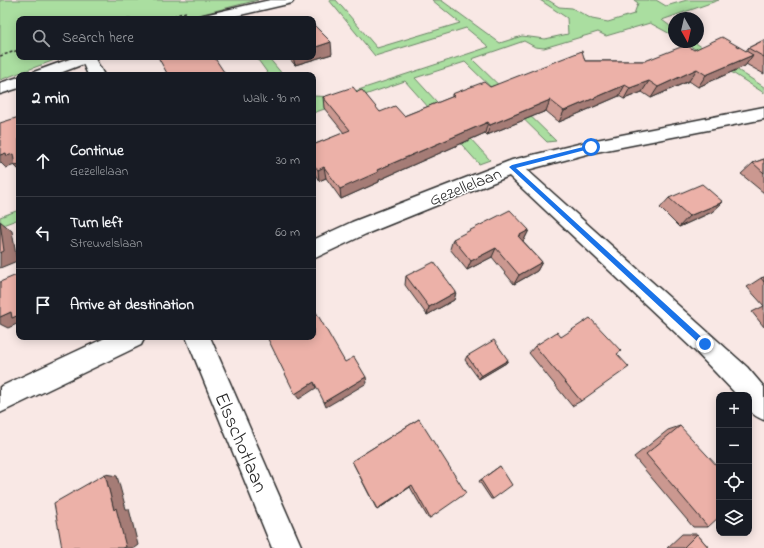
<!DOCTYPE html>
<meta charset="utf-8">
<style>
:root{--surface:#171b24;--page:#20242c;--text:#f1f3f6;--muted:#9ea1a6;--line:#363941}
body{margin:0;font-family:"Indie Flower",sans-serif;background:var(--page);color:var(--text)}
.controls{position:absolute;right:12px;bottom:12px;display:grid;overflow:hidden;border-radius:8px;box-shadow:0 2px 10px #0003}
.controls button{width:36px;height:36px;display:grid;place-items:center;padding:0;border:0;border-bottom:1px solid var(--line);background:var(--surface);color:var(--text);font:20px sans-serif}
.compass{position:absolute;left:668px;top:12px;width:36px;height:36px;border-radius:50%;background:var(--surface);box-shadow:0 2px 10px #0003;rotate:172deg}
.stop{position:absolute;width:12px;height:12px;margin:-9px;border:3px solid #1a73e8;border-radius:50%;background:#fff}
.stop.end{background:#1a73e8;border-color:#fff;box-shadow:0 1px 4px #0008}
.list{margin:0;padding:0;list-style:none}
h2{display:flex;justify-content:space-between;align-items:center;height:52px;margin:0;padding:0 16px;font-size:17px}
h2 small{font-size:13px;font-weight:400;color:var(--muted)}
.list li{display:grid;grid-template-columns:26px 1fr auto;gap:12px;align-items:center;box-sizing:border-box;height:72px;padding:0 16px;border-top:1px solid var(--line)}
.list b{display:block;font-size:15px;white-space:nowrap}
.list p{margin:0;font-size:13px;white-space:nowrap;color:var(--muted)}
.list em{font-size:13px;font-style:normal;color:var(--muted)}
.icon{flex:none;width:22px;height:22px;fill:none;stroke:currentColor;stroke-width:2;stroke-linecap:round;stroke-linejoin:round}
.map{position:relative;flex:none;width:764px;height:548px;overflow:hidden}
.search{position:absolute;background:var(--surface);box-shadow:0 2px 10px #0003;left:16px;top:16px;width:300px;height:44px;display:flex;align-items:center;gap:10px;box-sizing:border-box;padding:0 14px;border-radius:8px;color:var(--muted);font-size:15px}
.panel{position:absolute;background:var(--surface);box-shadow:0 2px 10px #0003;left:16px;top:72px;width:300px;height:268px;border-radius:8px}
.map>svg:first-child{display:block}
</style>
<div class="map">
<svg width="764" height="548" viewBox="0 0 764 548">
<rect width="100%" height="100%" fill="#f9e8e5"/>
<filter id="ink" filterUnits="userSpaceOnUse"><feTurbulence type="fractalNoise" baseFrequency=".025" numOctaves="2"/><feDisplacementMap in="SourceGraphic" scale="8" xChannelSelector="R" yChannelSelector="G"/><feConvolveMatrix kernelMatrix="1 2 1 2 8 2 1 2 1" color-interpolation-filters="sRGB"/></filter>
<g filter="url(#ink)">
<!-- green -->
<g fill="#aadea0" stroke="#6a8466">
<path d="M 0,0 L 258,0 L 183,19 L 19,19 L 19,57 L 63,57 L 0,80 Z"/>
<path d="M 329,0 L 336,0 L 377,48 L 460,23 L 432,0 L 441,0 L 500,43 L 522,36 L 545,39 L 568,34 L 567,18 L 540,0 L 548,0 L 559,7 L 572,8 L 592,19 L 608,22 L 634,14 L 638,3 L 634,0 L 656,0 L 666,6 L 687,0 L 719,0 L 662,20 L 674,29 L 674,36 L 650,23 L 606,36 L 598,32 L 544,48 L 535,47 L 524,41 L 472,59 L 556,141 L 547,142 L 465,62 L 415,78 L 490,160 L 479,164 L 405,81 L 313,113 L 313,96 L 337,97 L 489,47 L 466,28 L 375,56 Z"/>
<path d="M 684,42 L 694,42 L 764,87 L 764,93 Z"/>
<path d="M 256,57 L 268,57 L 283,75 L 269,75 Z"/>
<path d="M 19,210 L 19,219 L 0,226 L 0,217 Z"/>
</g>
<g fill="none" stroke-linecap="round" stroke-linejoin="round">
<defs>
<g id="minor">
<path d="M 80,57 L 94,57 L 104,75 L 88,75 Z"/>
<path d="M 764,107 L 764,119 L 591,153 L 527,170 L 747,367 L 764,387 L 764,420 C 749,414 749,410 749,395 L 737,395 L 696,352 L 509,176 L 366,234 L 313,259 L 313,240 L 352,222 L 512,160 L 591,141 Z"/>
<path d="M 107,337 L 145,337 L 141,345 L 0,413 L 0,387 Z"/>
<path d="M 186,337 L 210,337 L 302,548 L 272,548 Z"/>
</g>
<g id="tertiary">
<path d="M 270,0 L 294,0 L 292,3 L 223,19 L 198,19 L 200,16 Z"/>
<path d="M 75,57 L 97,57 L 94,60 L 55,75 L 32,75 L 34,72 Z"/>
<path d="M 19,77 L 19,88 L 0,94 L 0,83 Z"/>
</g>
</defs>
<!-- minor casing -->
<use href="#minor" stroke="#2b2b2b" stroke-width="3"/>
<!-- tertiary casing -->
<use href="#tertiary" stroke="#2b2b2b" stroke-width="3"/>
<!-- path -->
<g stroke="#2b2b2b" stroke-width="1.5" stroke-dasharray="3 2" stroke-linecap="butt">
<path d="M 164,19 L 186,12"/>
<path d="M 0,56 L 19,50"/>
</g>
<!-- minor -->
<use href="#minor" fill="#fff" fill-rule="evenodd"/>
<!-- tertiary -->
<use href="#tertiary" fill="#fff" fill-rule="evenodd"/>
</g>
<!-- wall -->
<g fill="#cb9890" stroke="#2b2b2b">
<path d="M 764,40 L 764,74 L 746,64 L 745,66 L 698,87 L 689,81 L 651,98 L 642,92 L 624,99 L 619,96 L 559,122 L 546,111 L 487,135 L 485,133 L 379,180 L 379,182 L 341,199 L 326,178 L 319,181 L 313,171 L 313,145 L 344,133 L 324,108 L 323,97 L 357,92 L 380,112 L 404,116 L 452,97 L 452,94 L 490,87 L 585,61 L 645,61 L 694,50 L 746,51 L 748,48 Z"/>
<path d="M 332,54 L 295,65 L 288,57 L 313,57 Z"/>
<path d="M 764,159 L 764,193 L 741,174 L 753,163 Z"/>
<path d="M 669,198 L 723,202 L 712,212 L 679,227 L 660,208 Z"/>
<path d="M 529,230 L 524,240 L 523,241 L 542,262 L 537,271 L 514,284 L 492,257 L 467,270 L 450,249 L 453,239 Z"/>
<path d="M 406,276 L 456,292 L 454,300 L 427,315 L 405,285 Z"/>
<path d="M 764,277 L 764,327 L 752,312 L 764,306 L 747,287 L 761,278 Z"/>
<path d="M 561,337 L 617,354 L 581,401 L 572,406 L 529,353 L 535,346 Z"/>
<path d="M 467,356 L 508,360 L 506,363 L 479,379 L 465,360 Z"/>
<path d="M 419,419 L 430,518 L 428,518 L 410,487 L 377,510 L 352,461 Z"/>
<path d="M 680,426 L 708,527 L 693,527 L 634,457 L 668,430 Z"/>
<path d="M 500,466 L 493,499 L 491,499 L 479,481 Z"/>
<path d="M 682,534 L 697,534 L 709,548 L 667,548 Z"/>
</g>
<!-- shaded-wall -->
<g fill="#a57c76" stroke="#2b2b2b">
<path d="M 331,42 L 332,54 L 295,65 L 293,57 L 313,57 L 313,48 Z"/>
<path d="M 753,55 L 745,66 L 698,87 L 706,75 Z"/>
<path d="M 697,69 L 689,81 L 651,98 L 658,87 Z"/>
<path d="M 649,81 L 642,92 L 624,99 L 630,88 Z"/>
<path d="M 625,85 L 619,96 L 559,122 L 564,111 Z"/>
<path d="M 550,100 L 546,111 L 487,135 L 490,125 Z"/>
<path d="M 488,122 L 485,133 L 379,180 L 379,182 L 341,199 L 340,189 L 377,170 Z"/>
<path d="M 6,153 L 13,154 L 19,160 L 19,170 L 15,166 L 15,165 L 6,168 L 0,162 L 0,155 Z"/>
<path d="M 324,167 L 326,178 L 319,181 L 318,170 Z"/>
<path d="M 723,202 L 712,212 L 679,227 L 689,216 Z"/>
<path d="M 0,221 L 12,231 L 17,261 L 0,268 Z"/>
<path d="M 529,230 L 524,240 L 514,246 L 518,236 Z"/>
<path d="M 496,248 L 492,257 L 467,270 L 471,261 Z"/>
<path d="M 542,262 L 537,271 L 514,284 L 519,275 Z"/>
<path d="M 456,292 L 454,300 L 427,315 L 429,307 Z"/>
<path d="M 11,312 L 19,315 L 19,323 L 8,328 L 0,324 L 0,317 Z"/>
<path d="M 508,360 L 506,363 L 479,379 L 481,376 Z"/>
<path d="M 366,377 L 367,383 L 326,407 L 324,402 Z"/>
<path d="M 314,382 L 316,388 L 299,399 L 295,394 Z"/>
<path d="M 105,474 L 117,476 L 126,509 L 129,509 L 138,545 L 134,548 L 123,548 Z"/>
<path d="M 412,485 L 410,487 L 377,510 L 377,509 Z"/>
</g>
<!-- building -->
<g fill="#ecb1a8" stroke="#2b2b2b">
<path d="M 313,24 L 331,42 L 313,48 Z"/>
<path d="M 722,37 L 753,55 L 706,75 L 697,69 L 658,87 L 649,81 L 630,88 L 625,85 L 564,111 L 550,100 L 490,125 L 488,122 L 377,170 L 378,172 L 340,189 L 324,167 L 318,170 L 313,164 L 313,145 L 350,130 L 323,97 L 353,87 L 357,92 L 362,90 L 380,112 L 395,106 L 404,116 L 454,96 L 452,94 L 484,82 L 490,87 L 582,51 L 585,61 L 645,61 L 686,45 L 694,50 Z"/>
<path d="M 764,40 L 764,57 L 748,48 Z"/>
<path d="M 158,57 L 214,57 L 226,75 L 168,75 Z"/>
<path d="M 19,117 L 19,165 L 15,166 L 13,154 L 7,156 L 6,153 L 0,155 L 0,123 Z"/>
<path d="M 764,159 L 764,173 L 753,163 Z"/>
<path d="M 702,184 L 723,202 L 689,216 L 669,198 Z"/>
<path d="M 510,210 L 529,230 L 518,236 L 542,262 L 519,275 L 496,248 L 471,261 L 453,239 Z"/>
<path d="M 0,222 L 4,251 L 0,253 Z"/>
<path d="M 434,262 L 456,292 L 429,307 L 406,276 Z"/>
<path d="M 19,274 L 19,315 L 12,318 L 11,312 L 0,317 L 0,282 Z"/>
<path d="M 764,277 L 764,282 L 761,278 Z"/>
<path d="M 316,312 L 345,362 L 354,357 L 366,377 L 324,402 L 314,382 L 295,394 L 267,337 L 313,337 L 313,314 Z"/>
<path d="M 590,318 L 621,351 L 617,354 L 629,367 L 581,401 L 535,346 L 557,332 L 561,337 Z"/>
<path d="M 494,340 L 508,360 L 481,376 L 467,356 Z"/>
<path d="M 419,419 L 466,493 L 430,518 L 412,485 L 377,509 L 352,461 Z"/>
<path d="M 680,426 L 719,468 L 719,517 L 708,527 L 646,454 Z"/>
<path d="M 500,466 L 512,485 L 493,499 L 481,480 Z"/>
<path d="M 105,474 L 114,510 L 116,508 L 126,547 L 123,548 L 62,548 L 54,503 Z"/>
<path d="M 697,534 L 709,548 L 683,548 Z"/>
</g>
</g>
<!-- route -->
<path fill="#1a73e8" d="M 591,145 L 593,146 L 593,148 L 516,168 L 707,342 L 707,346 L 702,346 L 509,167 L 512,165 Z"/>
<g text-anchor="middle" stroke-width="3" stroke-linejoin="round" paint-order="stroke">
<!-- street labels -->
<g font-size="17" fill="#2b2b2b" stroke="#fff">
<text transform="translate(465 186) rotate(-22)" y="6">Gezellelaan</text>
</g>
<!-- near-street labels -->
<g font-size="20" fill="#2b2b2b" stroke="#fff">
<text transform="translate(242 442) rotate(67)" y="7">Elsschotlaan</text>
</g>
</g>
</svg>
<div class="controls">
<button>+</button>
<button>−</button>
<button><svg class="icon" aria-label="locate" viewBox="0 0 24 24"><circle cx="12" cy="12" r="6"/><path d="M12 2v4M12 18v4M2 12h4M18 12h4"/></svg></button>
<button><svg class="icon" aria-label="layers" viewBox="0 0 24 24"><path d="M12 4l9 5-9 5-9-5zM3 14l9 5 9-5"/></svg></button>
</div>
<svg class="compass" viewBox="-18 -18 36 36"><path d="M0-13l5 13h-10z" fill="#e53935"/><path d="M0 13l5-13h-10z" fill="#9ea1a6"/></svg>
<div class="stop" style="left:591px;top:147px"></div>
<div class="stop end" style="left:705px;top:344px"></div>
<div class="search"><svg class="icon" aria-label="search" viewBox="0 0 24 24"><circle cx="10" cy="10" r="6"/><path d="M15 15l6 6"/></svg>Search here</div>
<section class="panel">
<h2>2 min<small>Walk · 90 m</small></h2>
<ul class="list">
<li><svg class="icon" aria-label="ahead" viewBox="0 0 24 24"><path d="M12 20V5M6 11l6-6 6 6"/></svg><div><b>Continue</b><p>Gezellelaan</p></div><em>30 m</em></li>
<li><svg class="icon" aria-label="left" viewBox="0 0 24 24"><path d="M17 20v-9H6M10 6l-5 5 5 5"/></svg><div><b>Turn left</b><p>Streuvelslaan</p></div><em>60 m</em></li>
<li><svg class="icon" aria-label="arrive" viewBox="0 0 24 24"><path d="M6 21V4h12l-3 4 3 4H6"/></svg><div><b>Arrive at destination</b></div></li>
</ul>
</section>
</div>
